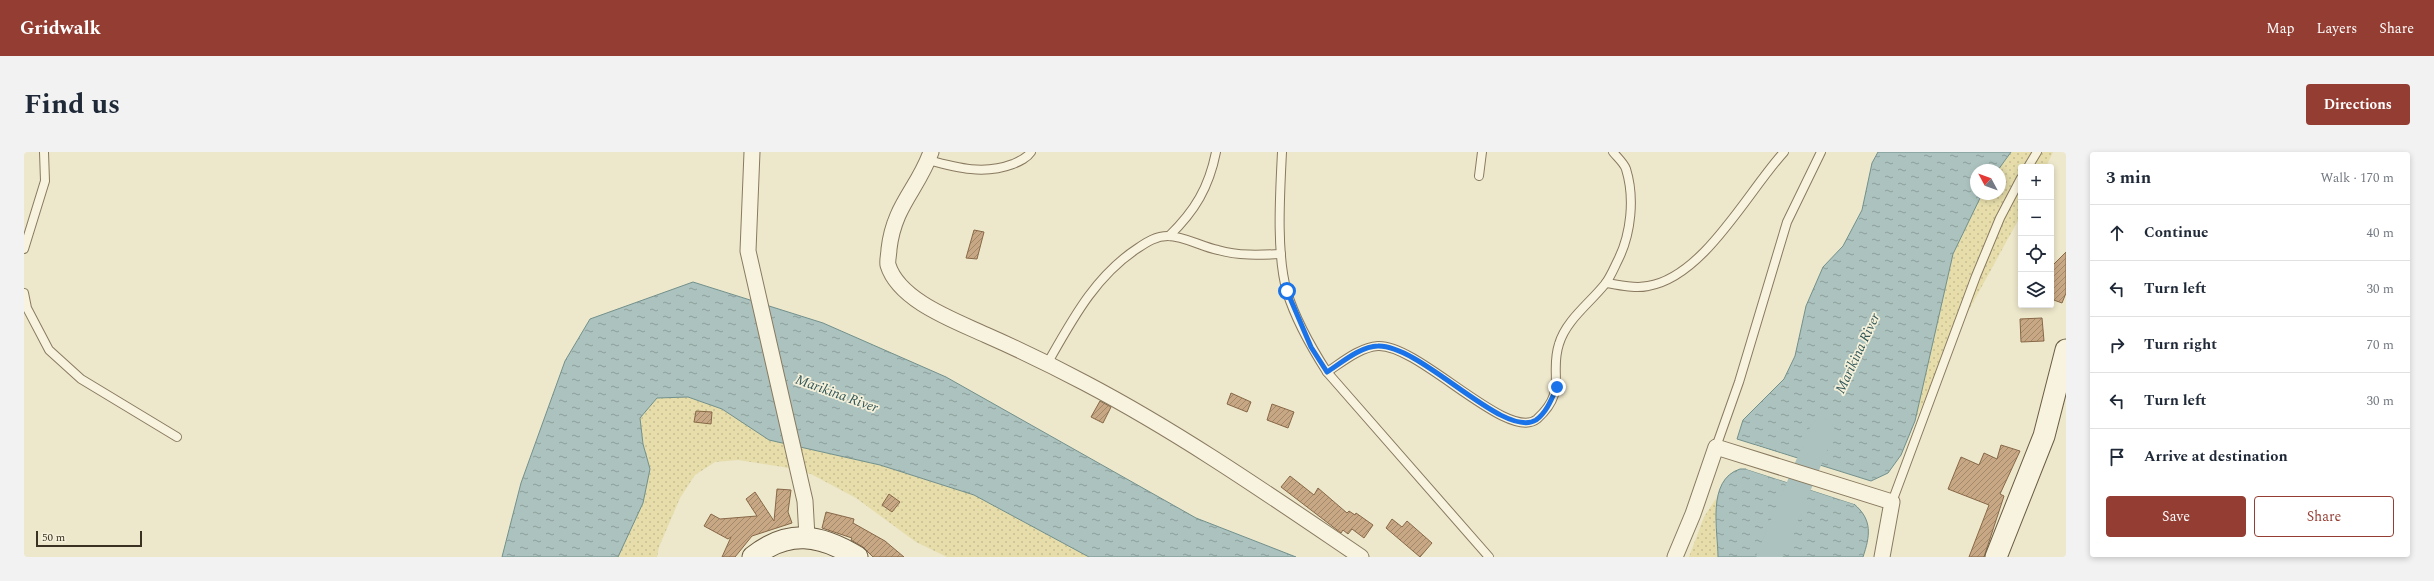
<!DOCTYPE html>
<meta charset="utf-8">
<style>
:root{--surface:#fff;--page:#f2f2f3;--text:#1f2937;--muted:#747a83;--line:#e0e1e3;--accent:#943e33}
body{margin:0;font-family:Spectral,serif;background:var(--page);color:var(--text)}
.controls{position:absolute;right:12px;top:12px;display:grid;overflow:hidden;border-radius:4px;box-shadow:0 2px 6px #0003}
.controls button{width:36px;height:36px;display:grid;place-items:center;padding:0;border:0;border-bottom:1px solid var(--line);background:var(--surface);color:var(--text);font:20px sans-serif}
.compass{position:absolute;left:1946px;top:12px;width:36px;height:36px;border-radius:50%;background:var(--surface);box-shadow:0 2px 6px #0003;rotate:311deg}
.scale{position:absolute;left:12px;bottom:10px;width:106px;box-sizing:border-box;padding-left:4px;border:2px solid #3a3122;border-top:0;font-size:11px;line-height:14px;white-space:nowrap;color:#3a3122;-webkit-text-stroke:3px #f4f0da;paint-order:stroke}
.stop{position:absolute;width:12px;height:12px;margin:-9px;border:3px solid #1a73e8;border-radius:50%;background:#fff}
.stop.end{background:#1a73e8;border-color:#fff;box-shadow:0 1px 4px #0008}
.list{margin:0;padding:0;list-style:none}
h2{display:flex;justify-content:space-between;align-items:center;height:52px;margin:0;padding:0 16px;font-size:17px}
h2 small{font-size:13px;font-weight:400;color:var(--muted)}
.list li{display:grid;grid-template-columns:26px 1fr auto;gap:12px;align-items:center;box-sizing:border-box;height:56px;padding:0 16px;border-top:1px solid var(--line)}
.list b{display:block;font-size:15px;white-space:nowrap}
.list em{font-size:13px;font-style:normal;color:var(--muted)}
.actions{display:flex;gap:8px;padding:12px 16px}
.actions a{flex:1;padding:9px 0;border:1px solid var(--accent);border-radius:4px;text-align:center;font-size:14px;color:var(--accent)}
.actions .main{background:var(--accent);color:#fff}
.icon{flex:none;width:22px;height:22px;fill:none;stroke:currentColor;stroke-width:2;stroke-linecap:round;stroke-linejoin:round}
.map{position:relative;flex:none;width:2042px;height:405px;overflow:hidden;border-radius:4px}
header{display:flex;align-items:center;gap:24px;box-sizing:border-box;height:56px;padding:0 20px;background:var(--accent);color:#fff}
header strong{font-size:19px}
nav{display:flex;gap:22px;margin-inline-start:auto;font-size:14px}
.intro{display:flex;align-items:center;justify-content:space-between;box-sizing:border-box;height:96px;padding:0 24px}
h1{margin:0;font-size:28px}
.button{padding:10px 18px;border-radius:4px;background:var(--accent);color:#fff;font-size:14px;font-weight:700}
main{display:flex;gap:24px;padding:0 24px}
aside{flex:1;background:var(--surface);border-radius:4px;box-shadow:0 2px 6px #0003}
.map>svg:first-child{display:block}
</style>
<header>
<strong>Gridwalk</strong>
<nav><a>Map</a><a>Layers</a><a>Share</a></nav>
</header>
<div class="intro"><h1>Find us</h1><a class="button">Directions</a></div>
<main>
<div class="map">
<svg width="2042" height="405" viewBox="0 0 2042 405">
<defs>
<pattern id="sand-dots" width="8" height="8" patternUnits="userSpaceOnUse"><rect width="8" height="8" fill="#e6ddab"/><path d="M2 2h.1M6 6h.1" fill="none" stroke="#c6be93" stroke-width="1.8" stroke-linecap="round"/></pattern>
<pattern id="water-ripples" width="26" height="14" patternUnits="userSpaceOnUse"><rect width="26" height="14" fill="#abc2be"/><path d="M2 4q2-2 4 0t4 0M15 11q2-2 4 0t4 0" fill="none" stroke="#8c9e9a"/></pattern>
<pattern id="building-hatch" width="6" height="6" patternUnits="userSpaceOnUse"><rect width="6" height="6" fill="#c8a884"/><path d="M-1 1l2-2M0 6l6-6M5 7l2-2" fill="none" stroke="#a3896c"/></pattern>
</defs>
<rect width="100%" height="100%" fill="#ede7cb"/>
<!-- sand -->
<g fill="url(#sand-dots)">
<path d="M 1987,0 L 2029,0 L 2022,15 L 1997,15 L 1997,63 L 1924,196 L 1891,269 L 1929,102 L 1958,42 L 1976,42 L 1976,18 L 1974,18 Z"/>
<path d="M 664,245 L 698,257 L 719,270 L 789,298 L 856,313 L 950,343 L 1065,405 L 923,405 L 892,390 L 832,346 L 787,322 L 759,315 L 714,308 L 691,310 L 671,323 L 656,346 L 635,395 L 633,405 L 594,405 L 626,317 L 619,292 L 616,266 L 633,246 Z"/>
<path d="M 1695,342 L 1691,370 L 1694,405 L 1665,405 L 1680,365 Z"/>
</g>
<!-- water -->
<g fill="url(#water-ripples)" stroke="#72908c">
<path d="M 1854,0 L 1987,0 L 1974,18 L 1952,18 L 1952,42 L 1958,42 L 1929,102 L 1891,269 L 1877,303 L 1864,321 L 1847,329 L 1713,287 L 1719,268 L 1760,227 L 1771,204 L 1782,154 L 1799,115 L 1819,94 L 1838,58 L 1848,11 Z"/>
<path d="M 669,130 L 799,171 L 922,225 L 1172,366 L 1272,405 L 1065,405 L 950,343 L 856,313 L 745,288 L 698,257 L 664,245 L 633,246 L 616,266 L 619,292 L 626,317 L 619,351 L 594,405 L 478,405 L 497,331 L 541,209 L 566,167 Z"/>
<path d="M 1716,317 L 1722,317 L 1830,352 C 1849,368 1846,384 1839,405 L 1694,405 C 1694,379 1682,328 1716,317 Z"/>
</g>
<!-- pier -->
<g fill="#ede7cb">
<path d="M 1730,293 L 1838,328 L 1838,329 L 1730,295 Z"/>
<path d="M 1723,315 L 1831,350 L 1830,352 L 1722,317 Z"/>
</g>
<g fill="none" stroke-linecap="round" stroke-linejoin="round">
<!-- river -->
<path stroke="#abc2be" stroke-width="25" d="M 1745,405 L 1798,279"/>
</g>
<!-- building -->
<g fill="url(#building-hatch)" stroke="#876847">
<path d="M 950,78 L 960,80 L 953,107 L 942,106 Z"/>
<path d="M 2042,100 L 2042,141 L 2038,151 L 2027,147 L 2027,115 Z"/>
<path d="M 2018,166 L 2020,189 L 1997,190 L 1996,167 Z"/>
<path d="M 1207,241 L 1227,250 L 1223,260 L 1203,252 Z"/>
<path d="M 1076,249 L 1087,255 L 1079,271 L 1067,265 Z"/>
<path d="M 1248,252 L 1270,260 L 1264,276 L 1243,268 Z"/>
<path d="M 672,259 L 688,260 L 687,272 L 670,270 Z"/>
<path d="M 1977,293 L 1996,299 L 1976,342 L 1980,344 L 1960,405 L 1945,405 L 1965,353 L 1924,337 L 1937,305 L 1955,313 L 1960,301 L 1973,307 Z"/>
<path d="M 1266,324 L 1290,343 L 1294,336 L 1323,361 L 1325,359 L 1331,363 L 1332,361 L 1349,373 L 1340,386 L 1328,377 L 1324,382 L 1319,378 L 1317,381 L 1257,335 Z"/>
<path d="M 753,337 L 767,338 L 764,360 L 768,371 L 728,384 L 711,405 L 698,405 L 707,385 L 704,387 L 680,374 L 687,362 L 696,367 L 733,364 L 722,347 L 731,340 L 750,369 Z"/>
<path d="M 865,342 L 876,350 L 868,360 L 858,353 Z"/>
<path d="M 802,360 L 830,367 L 829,371 L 861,389 L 880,405 L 849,405 L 839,395 L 827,388 L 828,386 L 798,376 Z"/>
<path d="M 1368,367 L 1378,375 L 1383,369 L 1408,391 L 1396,405 L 1362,376 Z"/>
</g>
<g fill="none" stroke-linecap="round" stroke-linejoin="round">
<defs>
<g id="lane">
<path d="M 1258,0 C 1256,41 1252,102 1263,140 C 1272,169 1287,195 1303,220 L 1465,405"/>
<path d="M 904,8 C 934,16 960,23 989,12 C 996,9 1003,6 1007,0"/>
<path d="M 2004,15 L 2013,0"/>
<path d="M 1455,24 L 1458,0"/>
<path d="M 1145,84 C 1171,59 1185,35 1192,0"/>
<path d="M 0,97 L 21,29 L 20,0"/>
<path d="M 1582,131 C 1596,133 1610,137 1624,134 C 1680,125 1724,39 1760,0"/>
<path d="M 0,141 L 3,156 L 25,198 L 57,227 L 153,285"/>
<path d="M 1023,212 C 1048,168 1071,124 1114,96 C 1123,90 1132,84 1144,84 C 1160,84 1178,95 1194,98 C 1215,104 1235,103 1257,102"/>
<path d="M 1303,220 C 1317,211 1336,195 1354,194 C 1395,192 1484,291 1513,267 C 1544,239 1525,222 1535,192 C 1542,168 1566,151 1581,132 C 1586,126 1590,116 1594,108 C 1607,82 1611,46 1602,17 C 1600,11 1593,5 1589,0"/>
<path d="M 1692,295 L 1715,230 L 1763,70 L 1797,0"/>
<path d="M 1868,350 L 1952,124 L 1976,66 L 1997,26"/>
</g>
<g id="street">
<path d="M 728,0 L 724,99 L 781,349 L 783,385"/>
<path d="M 907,0 C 894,37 870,53 865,97 C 865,102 863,109 864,113 C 875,149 932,169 962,183 C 996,198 1029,214 1061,231 C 1158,282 1247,344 1337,405"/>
<path d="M 1651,405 L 1669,362 L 1692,295 L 1868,350 L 1858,405"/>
</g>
<g id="secondary">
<path d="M 729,405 C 764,377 796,382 833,405"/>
<path d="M 1972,405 L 2020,284 L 2042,198"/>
</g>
</defs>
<!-- lane casing -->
<use href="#lane" stroke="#897a60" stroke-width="10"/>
<!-- street casing -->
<use href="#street" stroke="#897a60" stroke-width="17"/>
<!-- secondary casing -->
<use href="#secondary" stroke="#6b5c43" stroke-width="23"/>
<!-- lane -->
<use href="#lane" stroke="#f8f3de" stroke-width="8"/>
<!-- street -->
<use href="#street" stroke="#f8f3de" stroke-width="15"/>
<!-- secondary -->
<use href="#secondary" stroke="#f8f3de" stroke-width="21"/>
</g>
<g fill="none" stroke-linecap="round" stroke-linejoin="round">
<!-- route -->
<path stroke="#1a73e8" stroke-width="5" d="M 1263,139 L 1287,195 L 1303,220 C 1317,211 1337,194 1354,194 C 1398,193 1480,288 1512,268 C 1523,260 1528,246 1533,235"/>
</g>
<g text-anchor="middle" stroke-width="3.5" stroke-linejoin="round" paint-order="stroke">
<!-- water labels -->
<g font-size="14" font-style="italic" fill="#335759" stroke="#f4f0da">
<text transform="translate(1833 201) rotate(-65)" y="5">Marikina River</text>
<text transform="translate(813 241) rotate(20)" y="5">Marikina River</text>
</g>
</g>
</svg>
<div class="controls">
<button>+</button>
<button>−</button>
<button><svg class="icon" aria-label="locate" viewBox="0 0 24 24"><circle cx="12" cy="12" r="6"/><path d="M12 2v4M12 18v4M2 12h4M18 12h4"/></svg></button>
<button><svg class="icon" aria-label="layers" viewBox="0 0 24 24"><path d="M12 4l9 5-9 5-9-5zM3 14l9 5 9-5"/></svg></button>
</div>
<svg class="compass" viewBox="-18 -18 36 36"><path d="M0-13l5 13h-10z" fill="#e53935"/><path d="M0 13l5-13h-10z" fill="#747a83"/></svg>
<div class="scale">50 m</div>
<div class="stop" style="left:1263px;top:139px"></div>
<div class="stop end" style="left:1533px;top:235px"></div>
</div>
<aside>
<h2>3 min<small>Walk · 170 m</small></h2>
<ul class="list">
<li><svg class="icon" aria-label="ahead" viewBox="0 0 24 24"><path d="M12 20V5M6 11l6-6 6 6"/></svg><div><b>Continue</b></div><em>40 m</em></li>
<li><svg class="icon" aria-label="left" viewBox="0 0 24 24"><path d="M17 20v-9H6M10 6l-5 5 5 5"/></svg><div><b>Turn left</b></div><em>30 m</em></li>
<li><svg class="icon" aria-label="right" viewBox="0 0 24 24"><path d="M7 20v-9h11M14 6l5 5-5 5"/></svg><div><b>Turn right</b></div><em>70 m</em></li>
<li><svg class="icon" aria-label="left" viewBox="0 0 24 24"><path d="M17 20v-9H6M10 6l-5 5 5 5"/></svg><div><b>Turn left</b></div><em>30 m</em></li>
<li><svg class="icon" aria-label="arrive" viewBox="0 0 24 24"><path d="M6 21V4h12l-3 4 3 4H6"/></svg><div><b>Arrive at destination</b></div></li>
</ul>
<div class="actions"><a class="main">Save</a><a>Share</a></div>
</aside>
</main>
